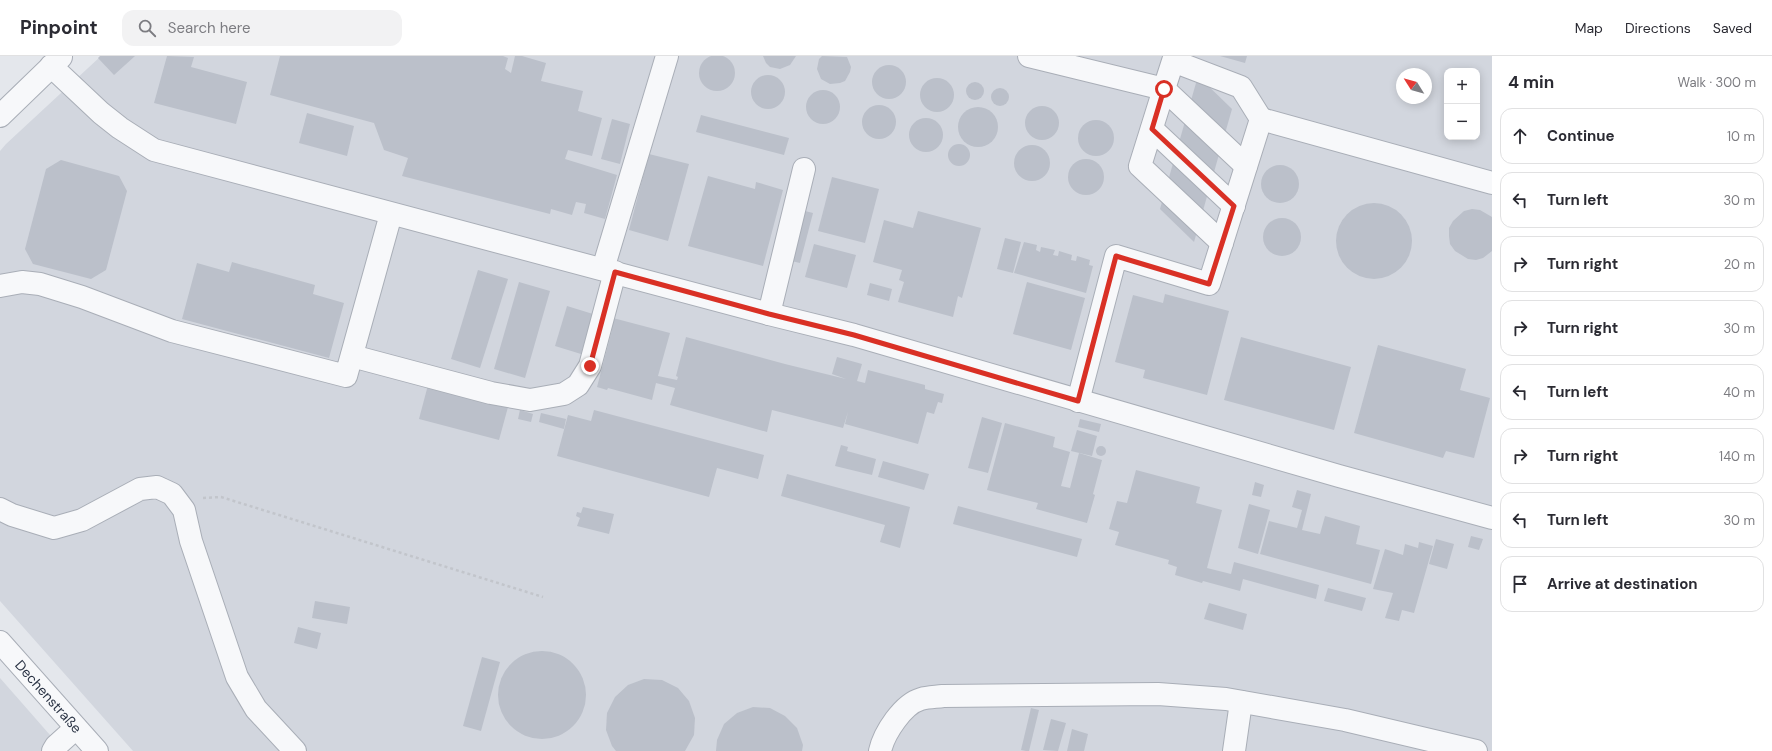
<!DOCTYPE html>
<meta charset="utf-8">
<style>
:root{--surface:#fff;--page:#f2f2f3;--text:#2b2b33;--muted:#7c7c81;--line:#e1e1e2}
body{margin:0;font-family:"DM Sans",sans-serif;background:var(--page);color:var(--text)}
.controls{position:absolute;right:12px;top:12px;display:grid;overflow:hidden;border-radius:8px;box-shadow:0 2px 10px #0003}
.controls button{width:36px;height:36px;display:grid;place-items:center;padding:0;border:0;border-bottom:1px solid var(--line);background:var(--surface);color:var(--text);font:20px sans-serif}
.compass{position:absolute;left:1396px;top:12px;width:36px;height:36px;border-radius:50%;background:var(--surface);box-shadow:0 2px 10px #0003;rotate:307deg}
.stop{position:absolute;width:12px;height:12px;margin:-9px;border:3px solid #d93025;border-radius:50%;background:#fff}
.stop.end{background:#d93025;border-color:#fff;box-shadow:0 1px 4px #0008}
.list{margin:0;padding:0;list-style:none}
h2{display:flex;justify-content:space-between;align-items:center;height:52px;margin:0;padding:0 16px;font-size:17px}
h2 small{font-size:13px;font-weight:400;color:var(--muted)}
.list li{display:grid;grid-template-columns:26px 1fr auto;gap:12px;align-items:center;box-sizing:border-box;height:56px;margin:0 8px 8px;padding:0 8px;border:1px solid var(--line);border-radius:12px}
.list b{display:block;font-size:15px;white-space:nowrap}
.list em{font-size:13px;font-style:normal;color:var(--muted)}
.icon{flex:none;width:22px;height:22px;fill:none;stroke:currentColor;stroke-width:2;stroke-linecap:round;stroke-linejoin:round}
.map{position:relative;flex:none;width:1492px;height:695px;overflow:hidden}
header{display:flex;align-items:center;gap:24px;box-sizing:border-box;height:56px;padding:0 20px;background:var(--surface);border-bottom:1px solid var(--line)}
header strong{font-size:19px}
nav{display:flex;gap:22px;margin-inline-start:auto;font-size:14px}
.search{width:280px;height:36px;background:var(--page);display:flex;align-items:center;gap:10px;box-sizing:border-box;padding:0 14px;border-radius:12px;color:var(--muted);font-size:15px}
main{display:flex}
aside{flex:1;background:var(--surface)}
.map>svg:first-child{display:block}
</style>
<header>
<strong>Pinpoint</strong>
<div class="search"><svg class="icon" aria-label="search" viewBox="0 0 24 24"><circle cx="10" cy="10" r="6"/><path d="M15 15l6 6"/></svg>Search here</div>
<nav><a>Map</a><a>Directions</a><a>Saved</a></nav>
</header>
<main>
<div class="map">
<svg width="1492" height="695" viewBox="0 0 1492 695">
<rect width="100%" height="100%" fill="#e4e7ec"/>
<!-- built -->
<g fill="#d2d6de" fill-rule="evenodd">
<path d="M 101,0 L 1492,0 L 1492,695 L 133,695 L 0,545 L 0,95 L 6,88 ZM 1447,15 L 1477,15 L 1477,81 L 1447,81 ZM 1402,18 L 1426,18 L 1426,42 L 1402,42 Z"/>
<path d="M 0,622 L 64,695 L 0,695 Z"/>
</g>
<!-- building -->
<g fill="#bbc0ca">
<circle cx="717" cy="17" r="18"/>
<path d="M 100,0 L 135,0 L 114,19 L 98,2 Z"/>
<path d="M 167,0 L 194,1 L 191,11 L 247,26 L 236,68 L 154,47 Z"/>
<path d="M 280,0 L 503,0 L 508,2 L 505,13 L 511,17 L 515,0 L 522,0 L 546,7 L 541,25 L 583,35 L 578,55 L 602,62 L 592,100 L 568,94 L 565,103 L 617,119 L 605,163 L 584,157 L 586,148 L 576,146 L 572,159 L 551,153 L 550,158 L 402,120 L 408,102 L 384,94 L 374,67 L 270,39 Z"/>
<path d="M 763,0 L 796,0 L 790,9 L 780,13 L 770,11 L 766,7 Z"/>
<path d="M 822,0 L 847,1 L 851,11 L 850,16 L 845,25 L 840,27 L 830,28 L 821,23 L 817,13 L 819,3 Z"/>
<path d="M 1220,0 L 1247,0 L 1245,7 Z"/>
<circle cx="889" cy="26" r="17"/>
<circle cx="768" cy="36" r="17"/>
<path d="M 1198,20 L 1232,53 L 1194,186 L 1160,153 Z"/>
<circle cx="937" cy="39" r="17"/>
<circle cx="975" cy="35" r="9"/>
<circle cx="1000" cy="41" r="9"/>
<circle cx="823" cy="51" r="17"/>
<circle cx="879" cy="66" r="17"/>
<circle cx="1042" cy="67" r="17"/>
<circle cx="978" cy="71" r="20"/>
<path d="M 307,57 L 354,70 L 347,100 L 299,87 Z"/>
<path d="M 701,59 L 789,82 L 784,99 L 696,76 Z"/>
<circle cx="926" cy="79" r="17"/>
<path d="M 612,63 L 630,68 L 620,108 L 601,103 Z"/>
<circle cx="1096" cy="82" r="18"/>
<circle cx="959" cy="99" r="11"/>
<circle cx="1032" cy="107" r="18"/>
<path d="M 649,98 L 689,108 L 668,185 L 629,174 Z"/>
<circle cx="1086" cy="121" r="18"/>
<path d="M 61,104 L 119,120 L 127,135 L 106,214 L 91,223 L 33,208 L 25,193 L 46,113 Z"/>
<circle cx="1280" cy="128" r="19"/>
<path d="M 708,120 L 755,133 L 756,126 L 783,134 L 763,210 L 688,190 Z"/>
<path d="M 832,121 L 879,133 L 865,187 L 818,175 Z"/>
<circle cx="1374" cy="185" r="38"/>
<path d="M 1472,153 L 1480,154 L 1492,161 L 1492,195 L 1483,202 L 1476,204 L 1468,203 L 1455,195 L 1450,188 L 1449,180 L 1449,172 L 1453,165 L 1464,155 Z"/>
<path d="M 801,154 L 813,157 L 800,207 L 787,204 Z"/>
<path d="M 918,155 L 981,172 L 962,242 L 958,240 L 953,261 L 898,246 L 904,226 L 899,224 L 902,214 L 873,206 L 884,164 L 913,172 Z"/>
<circle cx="1282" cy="181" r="19"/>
<path d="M 1005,182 L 1021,186 L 1013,217 L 997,213 Z"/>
<path d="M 1024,186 L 1037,189 L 1036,194 L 1040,196 L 1041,191 L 1055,194 L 1053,199 L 1058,200 L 1059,195 L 1072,199 L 1071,204 L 1076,205 L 1077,200 L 1090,204 L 1089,209 L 1093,210 L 1086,237 L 1014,217 Z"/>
<path d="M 814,188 L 856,199 L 847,232 L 805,221 Z"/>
<path d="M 232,206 L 315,229 L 313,238 L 344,247 L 329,302 L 182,263 L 197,207 L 229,216 Z"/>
<path d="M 478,214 L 508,223 L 480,312 L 451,303 Z"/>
<path d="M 519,226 L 550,235 L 525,322 L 494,313 Z"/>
<path d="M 1027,226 L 1085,242 L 1071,294 L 1013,278 Z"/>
<path d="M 870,227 L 892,233 L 889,245 L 867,239 Z"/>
<path d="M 1165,238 L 1229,255 L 1207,339 L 1143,322 L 1145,314 L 1115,306 L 1133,239 L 1163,247 Z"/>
<path d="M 567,250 L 593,258 L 581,298 L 555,290 Z"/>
<path d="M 613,262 L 670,277 L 658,320 L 677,324 L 678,321 L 676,320 L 686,281 L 785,308 L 846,323 L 832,318 L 837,301 L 862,308 L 857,325 L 865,327 L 868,314 L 925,329 L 925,333 L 944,338 L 942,347 L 938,346 L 934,358 L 927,356 L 918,388 L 845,368 L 848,356 L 843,372 L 772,354 L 767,376 L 670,349 L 675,332 L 656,327 L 652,344 L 608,332 L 607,334 L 597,331 L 612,274 L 610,273 Z"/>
<path d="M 1241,281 L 1351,311 L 1334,374 L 1224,344 Z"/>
<path d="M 1378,289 L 1466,313 L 1460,334 L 1490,342 L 1474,402 L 1446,395 L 1443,402 L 1354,377 Z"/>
<path d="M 428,329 L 508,351 L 499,384 L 419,363 Z"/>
<path d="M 520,354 L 533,358 L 531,366 L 518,363 Z"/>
<path d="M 594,354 L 764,399 L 758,423 L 717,412 L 709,441 L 557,400 L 568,359 L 591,365 Z"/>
<path d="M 541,357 L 566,363 L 564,373 L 539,366 Z"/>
<path d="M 982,361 L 1002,367 L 988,417 L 968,412 Z"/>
<path d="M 1080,363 L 1101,368 L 1099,376 L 1078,371 Z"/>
<path d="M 1005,367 L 1055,381 L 1053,391 L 1070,396 L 1061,430 L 1070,432 L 1079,397 L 1102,404 L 1093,438 L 1095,439 L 1087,467 L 1036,453 L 1038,447 L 987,434 Z"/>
<path d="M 1077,374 L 1097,380 L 1092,400 L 1071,395 Z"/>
<path d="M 841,389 L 848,391 L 847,395 L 876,403 L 872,419 L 835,410 Z"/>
<circle cx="1101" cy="395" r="5"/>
<path d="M 883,405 L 929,418 L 924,434 L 878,421 Z"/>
<path d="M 1136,414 L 1200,431 L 1196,447 L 1222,454 L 1207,512 L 1231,518 L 1234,506 L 1319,529 L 1316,543 L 1243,523 L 1240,535 L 1203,525 L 1202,527 L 1175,519 L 1177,511 L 1168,508 L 1169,504 L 1115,489 L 1119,476 L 1109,473 L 1117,445 L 1127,447 Z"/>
<path d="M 787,418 L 910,451 L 900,492 L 880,486 L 885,469 L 781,440 Z"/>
<path d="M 1255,426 L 1264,429 L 1261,441 L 1252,439 Z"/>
<path d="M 1297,434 L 1311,438 L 1302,474 L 1320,478 L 1325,460 L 1360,470 L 1356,488 L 1380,494 L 1371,528 L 1260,498 L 1269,465 L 1297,472 L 1302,454 L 1292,451 Z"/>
<path d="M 1249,448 L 1270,454 L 1258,498 L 1238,492 Z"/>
<path d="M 958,450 L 1082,483 L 1077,501 L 953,468 Z"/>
<path d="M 583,451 L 614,458 L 609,478 L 577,470 L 580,462 L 576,460 L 577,456 L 581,457 Z"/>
<path d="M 1471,480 L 1483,483 L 1479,494 L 1468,491 Z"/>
<path d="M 1436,483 L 1454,488 L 1447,513 L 1429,508 Z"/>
<path d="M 1419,486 L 1433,490 L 1414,557 L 1402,554 L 1399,565 L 1385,562 L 1393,537 L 1373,533 L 1385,493 L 1403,499 L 1405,488 L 1418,492 Z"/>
<path d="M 1328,532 L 1366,542 L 1362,555 L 1324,545 Z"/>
<path d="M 315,545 L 350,551 L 347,568 L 312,562 Z"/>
<path d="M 1209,547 L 1247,558 L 1243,574 L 1204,563 Z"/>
<path d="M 298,571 L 321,577 L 317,593 L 294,587 Z"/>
<circle cx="542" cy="639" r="44"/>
<path d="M 482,601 L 500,606 L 481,675 L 463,670 Z"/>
<path d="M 644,623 L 662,624 L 678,632 L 689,645 L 695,662 L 694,679 L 685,695 L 616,695 L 612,690 L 606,674 L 607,657 L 615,641 L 628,629 Z"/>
<path d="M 753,651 L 770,652 L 785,660 L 797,672 L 803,689 L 802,695 L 716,695 L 717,684 L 724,668 L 737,657 Z"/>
<path d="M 1031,652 L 1039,654 L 1029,695 L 1026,695 L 1021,694 Z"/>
<path d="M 1051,663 L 1066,667 L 1058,695 L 1043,694 Z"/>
<path d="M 1072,673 L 1088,678 L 1084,695 L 1067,695 Z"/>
</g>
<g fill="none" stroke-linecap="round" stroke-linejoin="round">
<defs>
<g id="minor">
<path d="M 1029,0 L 1164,33 L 1173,5 L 1241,31 L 1261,63"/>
<path d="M 51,10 L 101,57 L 120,72 L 154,94 L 769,258 L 854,279 L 1339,420 L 1492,462"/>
<path d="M 0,60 L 61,1"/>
<path d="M 1152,73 L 1234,150"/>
<path d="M 1222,187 L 1140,110 L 1164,33 L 1246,110"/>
<path d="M 603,213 L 667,0"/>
<path d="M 0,230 L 22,226 L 40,228 L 82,241 L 172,275 L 346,320 L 391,158"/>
<path d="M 769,258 L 804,113"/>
<path d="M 352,300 L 491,337 L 530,344 L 564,338 L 578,329 L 590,310 L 615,216"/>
<path d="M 1078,345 L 1116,200 L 1209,228 L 1261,63 L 1492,127"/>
<path d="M 0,453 L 12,459 L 54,472 L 82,464 L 140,433 L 157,431 L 172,438 L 184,454 L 191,485 L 237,621 L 256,653 L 295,695"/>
<path id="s1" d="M 0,586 L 97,695"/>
<path d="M 53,695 L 56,690 L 76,672"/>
<path d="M 880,695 C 884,677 903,648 921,643 C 928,641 936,641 943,640 L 1158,638 L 1226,643 L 1345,664 L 1476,695"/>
<path d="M 1234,695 L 1241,646"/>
</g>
</defs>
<!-- minor casing -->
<use href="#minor" stroke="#a9aeb7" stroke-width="24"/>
<!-- path -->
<path stroke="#c2c5cb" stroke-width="2.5" stroke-dasharray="3 3" stroke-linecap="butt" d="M 203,442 L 221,441 L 543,541"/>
<!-- minor -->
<use href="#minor" stroke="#f7f8fa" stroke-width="22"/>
</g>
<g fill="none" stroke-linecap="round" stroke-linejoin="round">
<!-- route -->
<path stroke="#d93025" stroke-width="5" d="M 590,310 L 615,216 L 769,258 L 854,279 L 1078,345 L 1116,200 L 1209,228 L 1234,150 L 1152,73 L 1164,33"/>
</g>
<g text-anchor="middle" stroke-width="3" stroke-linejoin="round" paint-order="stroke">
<!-- street labels -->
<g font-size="14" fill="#2b3445" stroke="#f4f6f9">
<text dy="5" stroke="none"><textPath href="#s1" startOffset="73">Dechenstraße</textPath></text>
</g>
</g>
</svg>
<div class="controls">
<button>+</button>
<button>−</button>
</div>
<svg class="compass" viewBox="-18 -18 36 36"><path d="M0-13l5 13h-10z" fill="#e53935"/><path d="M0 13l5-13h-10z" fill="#7c7c81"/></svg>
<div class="stop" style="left:1164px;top:33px"></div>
<div class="stop end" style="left:590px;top:310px"></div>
</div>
<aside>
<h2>4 min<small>Walk · 300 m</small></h2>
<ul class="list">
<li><svg class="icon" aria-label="ahead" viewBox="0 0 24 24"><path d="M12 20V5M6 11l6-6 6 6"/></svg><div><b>Continue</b></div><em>10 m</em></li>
<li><svg class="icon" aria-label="left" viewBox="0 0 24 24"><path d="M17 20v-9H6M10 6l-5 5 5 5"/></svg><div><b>Turn left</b></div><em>30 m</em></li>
<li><svg class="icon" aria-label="right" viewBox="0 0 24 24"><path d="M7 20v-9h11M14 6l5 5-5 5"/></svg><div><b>Turn right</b></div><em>20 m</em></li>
<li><svg class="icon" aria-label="right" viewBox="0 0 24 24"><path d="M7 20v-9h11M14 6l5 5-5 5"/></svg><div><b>Turn right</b></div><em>30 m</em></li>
<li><svg class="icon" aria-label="left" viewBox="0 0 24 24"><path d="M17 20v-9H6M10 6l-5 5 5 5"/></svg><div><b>Turn left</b></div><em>40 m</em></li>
<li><svg class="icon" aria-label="right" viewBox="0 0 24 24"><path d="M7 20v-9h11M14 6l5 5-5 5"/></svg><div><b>Turn right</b></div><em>140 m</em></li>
<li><svg class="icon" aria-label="left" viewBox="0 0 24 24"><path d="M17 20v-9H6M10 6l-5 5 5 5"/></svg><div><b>Turn left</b></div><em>30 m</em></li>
<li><svg class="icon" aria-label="arrive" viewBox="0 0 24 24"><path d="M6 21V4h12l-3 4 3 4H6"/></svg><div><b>Arrive at destination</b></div></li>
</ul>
</aside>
</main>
